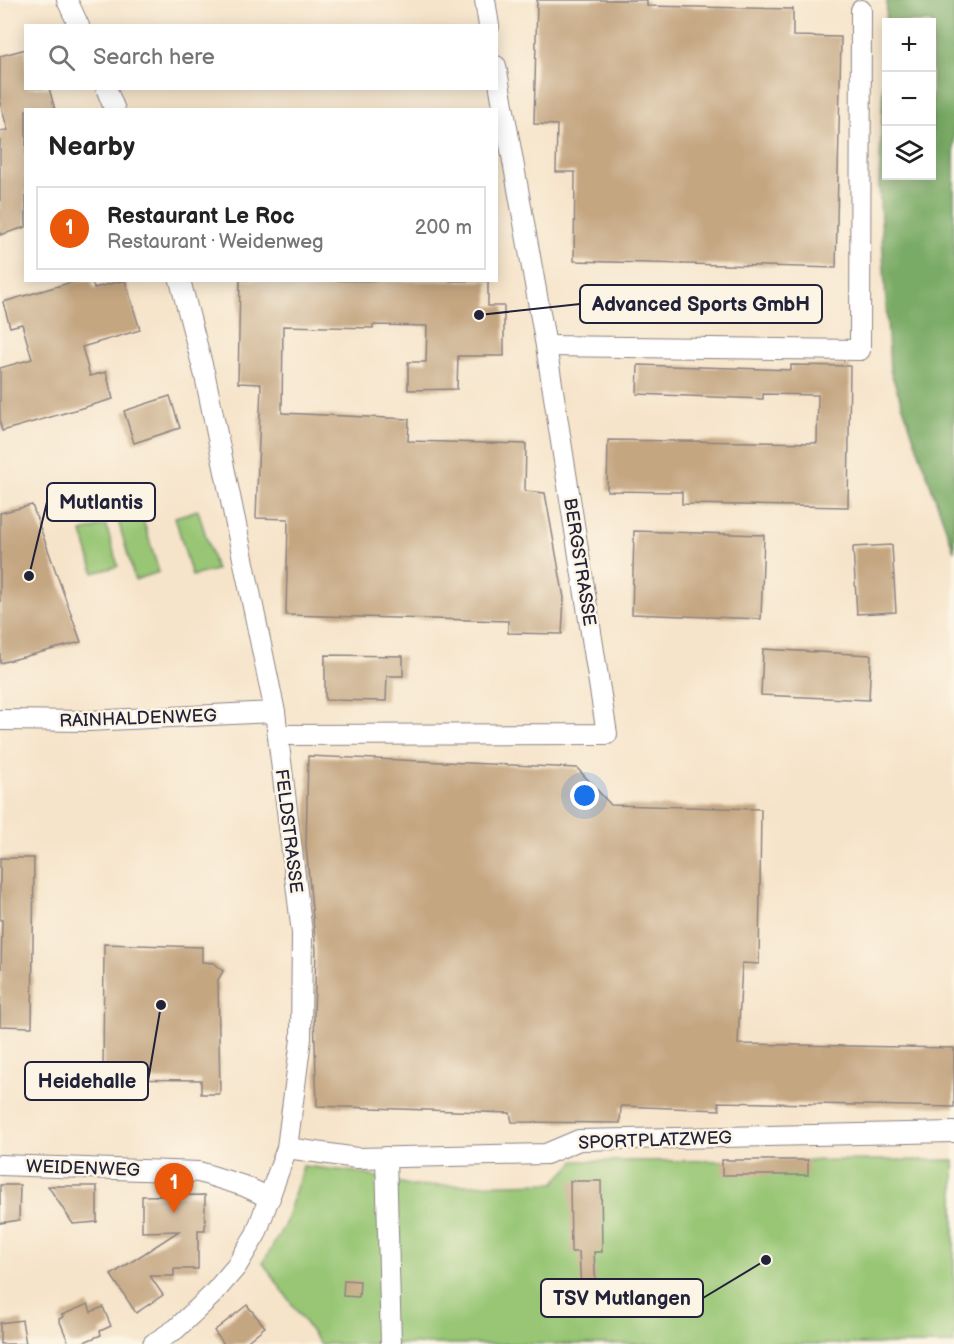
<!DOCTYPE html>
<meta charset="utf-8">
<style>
:root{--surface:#fff;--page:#f2f2f2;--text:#222;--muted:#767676;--line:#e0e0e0;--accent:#ea580c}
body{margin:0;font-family:"Balsamiq Sans",sans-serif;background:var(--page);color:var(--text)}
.controls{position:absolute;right:18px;top:18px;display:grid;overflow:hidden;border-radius:0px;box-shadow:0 3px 15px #0003}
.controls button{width:54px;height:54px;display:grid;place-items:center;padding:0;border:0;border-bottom:2px solid var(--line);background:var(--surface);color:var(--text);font:30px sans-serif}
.you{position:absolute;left:585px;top:796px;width:21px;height:21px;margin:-15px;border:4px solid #fff;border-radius:50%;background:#1a73e8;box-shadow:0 0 0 9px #1a73e833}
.badge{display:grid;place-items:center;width:39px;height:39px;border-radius:50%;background:var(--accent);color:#fff;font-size:20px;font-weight:700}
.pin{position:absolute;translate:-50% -50px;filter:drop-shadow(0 2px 3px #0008)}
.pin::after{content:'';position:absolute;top:32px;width:21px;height:18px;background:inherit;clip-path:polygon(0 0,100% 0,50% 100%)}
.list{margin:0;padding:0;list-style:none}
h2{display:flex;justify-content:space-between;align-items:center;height:78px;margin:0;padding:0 24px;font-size:26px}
h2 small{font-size:20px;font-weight:400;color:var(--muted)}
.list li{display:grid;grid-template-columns:39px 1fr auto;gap:18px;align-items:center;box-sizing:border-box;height:84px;margin:0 12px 12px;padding:0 12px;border:2px solid var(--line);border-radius:0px}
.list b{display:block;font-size:22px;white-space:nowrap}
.list p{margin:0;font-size:20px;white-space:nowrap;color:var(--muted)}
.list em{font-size:20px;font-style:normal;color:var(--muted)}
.icon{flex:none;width:33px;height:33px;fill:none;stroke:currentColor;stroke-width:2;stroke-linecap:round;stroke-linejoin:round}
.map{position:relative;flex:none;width:954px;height:1344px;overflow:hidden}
.search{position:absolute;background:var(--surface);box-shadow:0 3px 15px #0003;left:24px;top:24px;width:474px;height:66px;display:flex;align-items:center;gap:15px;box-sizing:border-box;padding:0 21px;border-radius:0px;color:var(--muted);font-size:22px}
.panel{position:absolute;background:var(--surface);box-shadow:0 3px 15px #0003;left:24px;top:108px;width:474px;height:174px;border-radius:0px}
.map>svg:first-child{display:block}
</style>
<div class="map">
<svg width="954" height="1344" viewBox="0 0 954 1344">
<rect width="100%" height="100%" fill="#fcf5e5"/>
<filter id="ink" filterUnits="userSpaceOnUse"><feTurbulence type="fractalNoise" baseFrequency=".0167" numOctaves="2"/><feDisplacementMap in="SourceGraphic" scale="12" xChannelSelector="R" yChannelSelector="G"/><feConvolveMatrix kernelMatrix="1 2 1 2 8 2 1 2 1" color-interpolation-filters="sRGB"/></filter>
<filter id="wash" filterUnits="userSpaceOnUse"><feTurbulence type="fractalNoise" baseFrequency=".008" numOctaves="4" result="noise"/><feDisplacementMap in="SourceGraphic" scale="24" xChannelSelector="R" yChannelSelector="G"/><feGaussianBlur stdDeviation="1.35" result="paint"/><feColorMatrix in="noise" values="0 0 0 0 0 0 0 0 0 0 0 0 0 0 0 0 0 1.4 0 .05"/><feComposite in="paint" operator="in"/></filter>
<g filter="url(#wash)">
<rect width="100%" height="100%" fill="#f6e4ca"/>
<!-- green -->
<g fill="#98c674" stroke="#5d7458" stroke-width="1.5">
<path d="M 198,510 L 216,570 L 192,576 L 175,517 Z"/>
<path d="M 141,513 L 159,572 L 135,580 L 118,520 Z"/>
<path d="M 106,525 L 118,566 L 94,573 L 82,532 Z"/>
<path d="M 954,1160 L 954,1344 L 320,1344 L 263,1263 L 285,1224 L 303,1166 L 356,1172 L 413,1186 L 554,1183 L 575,1161 Z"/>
</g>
<!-- forest -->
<path fill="#7aab66" stroke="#4e6650" stroke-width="1.5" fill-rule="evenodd" d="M 887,0 L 954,0 L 954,551 L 890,370 L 879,186 ZM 886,22 L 932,22 L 932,176 L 886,176 Z"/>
<g id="blocks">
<!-- building -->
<g fill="#c4a681">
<path d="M 537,0 L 647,0 L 647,6 L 793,9 L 793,36 L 841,37 L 836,268 L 574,261 L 575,172 L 556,172 L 557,125 L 534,124 Z"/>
<path d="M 26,49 L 26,88 L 49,88 L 55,110 L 26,110 L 26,227 L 0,235 L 0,131 L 8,130 L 0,103 L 0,56 Z"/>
<path d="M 79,280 L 91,280 L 94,288 L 125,280 L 140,330 L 82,347 L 90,376 L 106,372 L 113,399 L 2,431 L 0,423 L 0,368 L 32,359 L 22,324 L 10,327 L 3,302 Z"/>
<path d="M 240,280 L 488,281 L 488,306 L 504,306 L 504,356 L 458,356 L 457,389 L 408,390 L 408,362 L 426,362 L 427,326 L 373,325 L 373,328 L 283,326 L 282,413 L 409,419 L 408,441 L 526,444 L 525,491 L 545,493 L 564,598 L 562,634 L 508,633 L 508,621 L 286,615 L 288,519 L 256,518 L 261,384 L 238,383 Z"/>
<path d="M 638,365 L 791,370 L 791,365 L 850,366 L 848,507 L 682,504 L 682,492 L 607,491 L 608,440 L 817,443 L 818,395 L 763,394 L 763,399 L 637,394 Z"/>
<path d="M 170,396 L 180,428 L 134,443 L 124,411 Z"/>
<path d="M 32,505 L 81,642 L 0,663 L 0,513 Z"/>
<path d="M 634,531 L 764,535 L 761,619 L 632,614 Z"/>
<path d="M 892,545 L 896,612 L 857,614 L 853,547 Z"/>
<path d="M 763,649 L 871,655 L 869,700 L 761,695 Z"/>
<path d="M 325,655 L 403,656 L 403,676 L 387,676 L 386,701 L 325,700 Z"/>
<path d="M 308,756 L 577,768 L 611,805 L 761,809 L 759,964 L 742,963 L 738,1044 L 954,1048 L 954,1107 L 718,1102 L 720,1110 L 621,1106 L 620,1123 L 512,1122 L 510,1113 L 317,1106 L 314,1014 L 316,950 L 306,846 Z"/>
<path d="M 0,858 L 34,858 L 32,1027 L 0,1026 L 2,920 L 0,920 Z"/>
<path d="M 104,944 L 202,947 L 202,962 L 214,963 L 223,971 L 218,980 L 220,1094 L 201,1094 L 201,1080 L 103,1079 Z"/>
<rect x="722" y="1160" width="86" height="15"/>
<path d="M 570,1181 L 601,1181 L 602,1252 L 594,1252 L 596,1289 L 581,1290 L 579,1252 L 571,1252 Z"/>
<path d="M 0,1185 L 20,1185 L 19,1220 L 0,1223 Z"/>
<path d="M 48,1186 L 97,1186 L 97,1222 L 73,1224 Z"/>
<path d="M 205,1195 L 205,1230 L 198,1230 L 198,1269 L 174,1269 L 174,1276 L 150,1276 L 163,1295 L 136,1313 L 111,1275 L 179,1231 L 142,1232 L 142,1196 Z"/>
<path d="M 344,1280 L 360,1281 L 359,1297 L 343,1296 Z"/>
<path d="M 88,1304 L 91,1312 L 103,1307 L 111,1326 L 100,1331 L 101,1335 L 79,1344 L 69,1344 L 59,1319 L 63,1317 L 62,1315 Z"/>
<path d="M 247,1305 L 265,1327 L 244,1344 L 224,1344 L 214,1331 Z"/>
<path d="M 22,1320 L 26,1344 L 0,1344 L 0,1323 Z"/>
</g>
</g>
</g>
<g filter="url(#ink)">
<use href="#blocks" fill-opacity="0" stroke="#8c8382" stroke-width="1.5"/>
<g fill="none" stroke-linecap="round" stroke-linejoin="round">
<defs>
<g id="minor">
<path d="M 67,0 L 79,26"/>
<path d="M 485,0 L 489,26"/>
<path d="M 106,88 L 115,110"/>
<path d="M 546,346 L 860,350 L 861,10"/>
<path d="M 0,720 L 88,721 L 275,712"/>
<path d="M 278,735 L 607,734 L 546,346 L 496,66"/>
<path d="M 287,1148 L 357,1158 L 546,1154 L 579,1140 L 954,1132"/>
<path d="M 386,1157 L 391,1344"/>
<path d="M 0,1165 L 199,1172 L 244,1186 L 270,1198"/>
<path d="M 153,1344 L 176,1329 L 212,1295 L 236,1267 L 256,1234 L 287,1148 L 301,1039 L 302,933 L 275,712 L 205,376 L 180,280"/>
</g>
</defs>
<!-- minor casing -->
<use href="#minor" stroke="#8c8382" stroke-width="22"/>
<!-- minor -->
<use href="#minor" stroke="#fff" stroke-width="20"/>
</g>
</g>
<g text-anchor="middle" stroke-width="5" stroke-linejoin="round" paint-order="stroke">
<!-- street labels -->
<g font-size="18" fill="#22223b" stroke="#fcf5e5">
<text transform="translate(580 562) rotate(81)" y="6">BERGSTRASSE</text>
<text transform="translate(138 718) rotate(-2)" y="6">RAINHALDENWEG</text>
<text transform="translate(289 831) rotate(83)" y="6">FELDSTRASSE</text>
<text transform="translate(655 1140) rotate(-2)" y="6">SPORTPLATZWEG</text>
<text transform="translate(83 1168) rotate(2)" y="6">WEIDENWEG</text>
</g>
</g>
<!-- callouts -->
<path fill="none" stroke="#22223b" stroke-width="2" d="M479 315L580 304M29 576L47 502M161 1005L148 1081M766 1260L703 1298"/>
<g fill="#22223b" stroke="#fcf5e5" stroke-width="2">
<circle cx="479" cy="315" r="6"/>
<circle cx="29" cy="576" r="6"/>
<circle cx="161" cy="1005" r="6"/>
<circle cx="766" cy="1260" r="6"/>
</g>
<g fill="#fcf5e5" stroke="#22223b" stroke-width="2">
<rect x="580" y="285" width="242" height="38" rx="6"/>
<rect x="47" y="483" width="108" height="38" rx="6"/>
<rect x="25" y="1062" width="123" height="38" rx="6"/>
<rect x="541" y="1279" width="162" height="38" rx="6"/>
</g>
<g font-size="20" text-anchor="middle" font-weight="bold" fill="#22223b">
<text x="701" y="311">Advanced Sports GmbH</text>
<text x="101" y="509">Mutlantis</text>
<text x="87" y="1088">Heidehalle</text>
<text x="622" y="1305">TSV Mutlangen</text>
</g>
</svg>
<div class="controls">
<button>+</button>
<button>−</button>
<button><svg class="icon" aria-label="layers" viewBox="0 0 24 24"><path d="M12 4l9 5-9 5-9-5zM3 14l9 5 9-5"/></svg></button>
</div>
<div class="you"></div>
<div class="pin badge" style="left:174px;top:1213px">1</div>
<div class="search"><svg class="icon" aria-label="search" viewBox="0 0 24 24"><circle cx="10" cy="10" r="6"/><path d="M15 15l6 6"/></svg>Search here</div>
<section class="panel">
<h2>Nearby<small></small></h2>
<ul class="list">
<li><span class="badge">1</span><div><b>Restaurant Le Roc</b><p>Restaurant · Weidenweg</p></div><em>200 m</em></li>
</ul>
</section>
</div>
